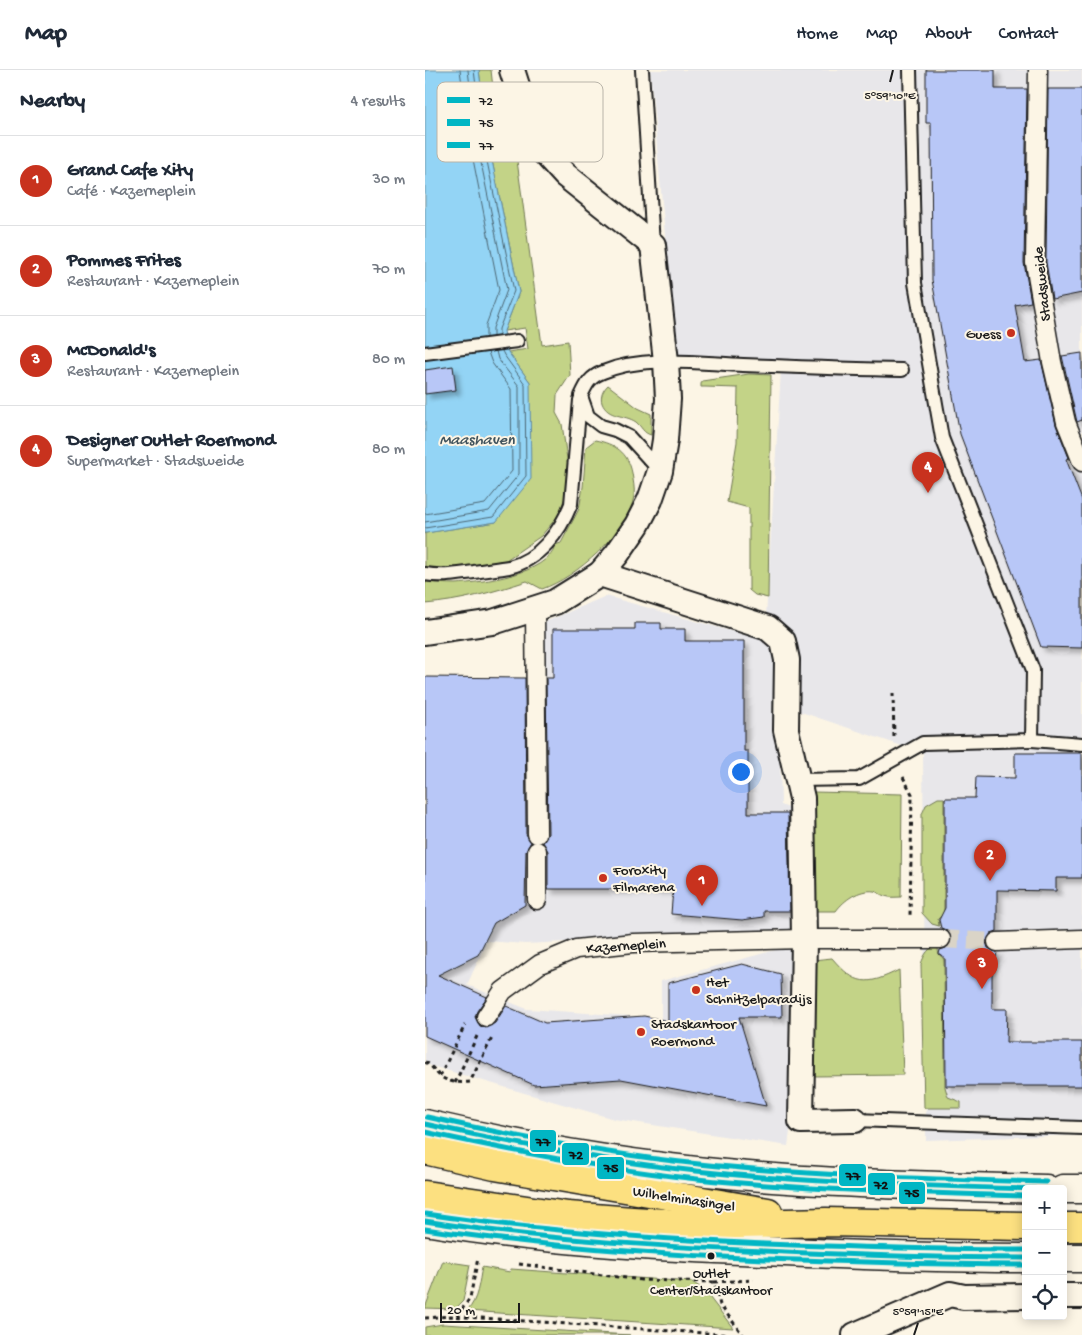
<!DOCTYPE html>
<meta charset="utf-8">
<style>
:root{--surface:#fff;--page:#f2f2f3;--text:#1f2937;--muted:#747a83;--line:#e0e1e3;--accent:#c8321e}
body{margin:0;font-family:"Gochi Hand",sans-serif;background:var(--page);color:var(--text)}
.controls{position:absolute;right:15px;bottom:15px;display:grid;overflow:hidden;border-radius:5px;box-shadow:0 2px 12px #0003}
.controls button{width:45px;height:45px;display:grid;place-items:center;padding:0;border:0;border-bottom:1px solid var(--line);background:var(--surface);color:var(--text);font:25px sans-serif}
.scale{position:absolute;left:15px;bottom:12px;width:80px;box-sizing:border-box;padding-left:5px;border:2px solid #1c1c1c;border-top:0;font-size:14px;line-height:18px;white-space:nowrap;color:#1c1c1c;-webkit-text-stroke:4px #fcf5e5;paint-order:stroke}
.you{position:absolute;left:315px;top:701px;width:18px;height:18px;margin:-12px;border:4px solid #fff;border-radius:50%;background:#1a73e8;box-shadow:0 0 0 8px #1a73e833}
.badge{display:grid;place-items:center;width:32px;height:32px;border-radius:50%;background:var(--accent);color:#fff;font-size:16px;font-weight:700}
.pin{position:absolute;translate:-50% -41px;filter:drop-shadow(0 1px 2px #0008)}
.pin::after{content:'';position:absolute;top:26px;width:18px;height:15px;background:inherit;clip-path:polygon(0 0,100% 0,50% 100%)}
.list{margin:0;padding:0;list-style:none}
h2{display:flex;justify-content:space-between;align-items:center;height:65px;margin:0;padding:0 20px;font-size:21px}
h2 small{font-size:16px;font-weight:400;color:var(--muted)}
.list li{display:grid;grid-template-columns:32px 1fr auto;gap:15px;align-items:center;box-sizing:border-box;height:90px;padding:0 20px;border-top:1px solid var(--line)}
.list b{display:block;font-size:19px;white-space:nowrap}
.list p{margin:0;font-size:16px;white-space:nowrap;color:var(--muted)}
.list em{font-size:16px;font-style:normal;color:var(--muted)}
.icon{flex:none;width:28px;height:28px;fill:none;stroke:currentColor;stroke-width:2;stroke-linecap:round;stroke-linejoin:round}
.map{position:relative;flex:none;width:657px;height:1265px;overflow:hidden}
header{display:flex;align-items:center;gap:30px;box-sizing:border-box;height:70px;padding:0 25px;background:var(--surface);border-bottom:1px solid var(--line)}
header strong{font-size:24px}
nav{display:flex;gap:28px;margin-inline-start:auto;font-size:18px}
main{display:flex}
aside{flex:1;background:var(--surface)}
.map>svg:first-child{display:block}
</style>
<header>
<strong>Map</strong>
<nav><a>Home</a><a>Map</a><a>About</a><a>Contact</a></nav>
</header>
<main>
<aside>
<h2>Nearby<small>4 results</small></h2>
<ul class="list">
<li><span class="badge">1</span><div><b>Grand Cafe Xity</b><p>Café · Kazerneplein</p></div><em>30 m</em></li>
<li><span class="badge">2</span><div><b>Pommes Frites</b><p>Restaurant · Kazerneplein</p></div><em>70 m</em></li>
<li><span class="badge">3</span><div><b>McDonald's</b><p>Restaurant · Kazerneplein</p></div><em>80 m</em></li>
<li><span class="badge">4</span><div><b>Designer Outlet Roermond</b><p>Supermarket · Stadsweide</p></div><em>80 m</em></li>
</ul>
</aside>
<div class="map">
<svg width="657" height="1265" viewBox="0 0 657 1265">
<defs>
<filter id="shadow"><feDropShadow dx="4.5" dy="4.5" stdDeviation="2.5" flood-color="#0004"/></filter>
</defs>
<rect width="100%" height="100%" fill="#fcf5e5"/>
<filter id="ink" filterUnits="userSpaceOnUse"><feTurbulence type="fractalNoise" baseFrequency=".02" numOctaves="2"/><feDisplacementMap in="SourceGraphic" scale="10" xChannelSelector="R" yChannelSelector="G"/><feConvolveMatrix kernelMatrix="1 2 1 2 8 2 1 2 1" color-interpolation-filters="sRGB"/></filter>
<g filter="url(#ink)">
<!-- built -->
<g fill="#e8e7ea">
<path d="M 225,0 L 657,0 L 657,1065 L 501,1070 L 498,683 L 373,641 L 370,571 L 358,553 L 341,547 L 356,300 L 252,296 Z"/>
<path d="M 181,526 L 338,570 L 353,586 L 356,735 L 371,741 L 373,860 L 100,874 L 62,871 L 42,915 L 102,939 L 236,948 L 236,911 L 373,874 L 370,1026 L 363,1076 L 189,1049 L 0,994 L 0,831 L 102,831 L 113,555 Z"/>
</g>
<!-- green -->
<g fill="#c3d387" stroke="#707852">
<path d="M 54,0 L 66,0 L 73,63 L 88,61 L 117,275 L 143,271 L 145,305 L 132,325 L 131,343 L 137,354 L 143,396 L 140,427 L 133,446 L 116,466 L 81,490 L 16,501 L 0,499 L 0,463 L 71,452 L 105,312 L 83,282 L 103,279 L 100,258 L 79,261 L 94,222 L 63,71 Z"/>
<path d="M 324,304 L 346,305 L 343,528 L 330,525 L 324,520 L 324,438 L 302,432 L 312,372 L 313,318 L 280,317 L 276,317 L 276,314 L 277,311 Z"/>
<path d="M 183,315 L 213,338 L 226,344 L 226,365 C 218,363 217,357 211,352 C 199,344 183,348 177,333 C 175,326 178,320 183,315 Z"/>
<path d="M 170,370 C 190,374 203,382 207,403 C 208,410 210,418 209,426 C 204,462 150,508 117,519 L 102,511 C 68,522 36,531 0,534 L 0,512 C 10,513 21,514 31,514 C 57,512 122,505 130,475 L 136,473 L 154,439 L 158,417 L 161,377 Z"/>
<path d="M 388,722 L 477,724 L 476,827 C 471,827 465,828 460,826 C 456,825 453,822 449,821 C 434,819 419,830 411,841 L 388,841 Z"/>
<path d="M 513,728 L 519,728 L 519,843 L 513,849 L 514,856 L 507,854 L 497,843 L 497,744 L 501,735 Z"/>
<path d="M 514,875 C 512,882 513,884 519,889 L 520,1017 L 523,1027 L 536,1032 L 536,1038 L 499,1038 L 496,894 C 500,883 503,878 514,875 Z"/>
<path d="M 407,888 C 431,916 442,916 474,900 L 478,1005 L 388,1006 L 388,890 Z"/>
<path d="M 18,1191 L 45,1195 L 38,1231 L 30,1239 L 0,1238 Z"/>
<path d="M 57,1197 L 85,1202 L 86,1199 L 267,1212 L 278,1219 L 308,1258 L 42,1241 C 53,1230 54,1212 57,1197 Z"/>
<path d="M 18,1254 L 205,1265 L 0,1265 L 0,1257 Z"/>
</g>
<!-- water -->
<path fill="#93d4f5" stroke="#638a9e" d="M 0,0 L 54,0 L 63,71 L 94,222 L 79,261 L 83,282 L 105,312 L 106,409 L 71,452 L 1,463 L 0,463 Z"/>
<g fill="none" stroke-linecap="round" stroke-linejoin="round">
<!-- shore -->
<g stroke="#4c6673" stroke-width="1">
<path d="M 35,0 L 45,74 L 74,220 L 61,255 L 61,268"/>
<path d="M 43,0 L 52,73 L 82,220 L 68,258 L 68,267"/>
<path d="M 49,0 L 58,72 L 89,221 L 74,259 L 74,266"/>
<path d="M 0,444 L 60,434 L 87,401 L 86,319 L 67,293 L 63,282"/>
<path d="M 0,452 L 64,441 L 94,404 L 94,316 L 73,289 L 71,281"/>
<path d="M 0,458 L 68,447 L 101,406 L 100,314 L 79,285 L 77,281"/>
</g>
</g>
<!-- building -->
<g fill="#b8c7f7" stroke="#1c1c1c" filter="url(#shadow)">
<path d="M 501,0 L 570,0 L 570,19 L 602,19 L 599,193 L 606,232 L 590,235 L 600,292 L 616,290 L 631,355 L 644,388 L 641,389 L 657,430 L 657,578 L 616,577 L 535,364 L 507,210 L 506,53 L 501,53 Z"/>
<path d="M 623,19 L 657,19 L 657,223 L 627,229 L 621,192 Z"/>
<path d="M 657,283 L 657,350 L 652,352 L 637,286 Z"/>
<path d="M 28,296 L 31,320 L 0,324 L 0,300 Z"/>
<path d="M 210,553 L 236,553 L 236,559 L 260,559 L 260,571 L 319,571 L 319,681 L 323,681 L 323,743 L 363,743 L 365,841 L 339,841 L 339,847 L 317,850 L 246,844 L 248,819 L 123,819 L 123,781 L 118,773 L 123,764 L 121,608 L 128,608 L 128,559 L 210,559 Z"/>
<path d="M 0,607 L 100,608 L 101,764 L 106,772 L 101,781 L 100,835 L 69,853 L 53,885 L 13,905 L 62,927 L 52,941 L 50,947 L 55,956 L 61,958 L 70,953 L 81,936 L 120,953 L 219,946 L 243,951 L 243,913 L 317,894 L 356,904 L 357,947 L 314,947 L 341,1036 L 196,1009 L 109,1015 L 0,966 Z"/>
<path d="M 590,683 L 657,683 L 657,808 L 631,808 L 631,821 L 572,820 L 572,861 L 566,863 L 561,872 L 563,878 L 572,882 L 571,888 L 567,888 L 567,939 L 582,939 L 581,972 L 657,972 L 657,1016 L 521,1016 L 520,888 L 514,884 L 515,880 L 521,878 L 525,875 L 527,869 L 525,863 L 521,860 L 516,858 L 514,850 L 520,838 L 520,728 L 550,728 L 551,707 L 590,708 Z"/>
</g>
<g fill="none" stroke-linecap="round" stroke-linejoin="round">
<!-- pedestrian-tunnel -->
<path stroke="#dad4c7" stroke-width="18" stroke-dasharray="18 9" stroke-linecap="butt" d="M 516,869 L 572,872"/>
<defs>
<g id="service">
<path d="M 217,0 L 228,175"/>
<path d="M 0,283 L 92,271"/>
<path d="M 235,401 L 204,367 L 190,360 L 176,356 L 163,346 L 156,326 C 162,313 165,307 178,302 C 220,285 274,293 318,295 C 371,297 424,299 477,300"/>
<path d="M 0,504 C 18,507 32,504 49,502 C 61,500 72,499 84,497 C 114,490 135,462 146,434 L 155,330"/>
<path d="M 607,670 L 657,674"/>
<path d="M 373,710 L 434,709 L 498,673 L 607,670 L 608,600 L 517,368 L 490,213 L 485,0"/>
<path d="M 430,1050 L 657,1058"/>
</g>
<g id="pedestrian">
<path d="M 613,0 L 610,193 L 627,292 L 641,352 L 657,392"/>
<path d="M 110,539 L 112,764"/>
<path d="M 112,830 L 112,781"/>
<path d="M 572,872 L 657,869"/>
<path d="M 61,947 L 78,921 L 115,894 L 151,879 L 208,873 L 379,869 L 516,869"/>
</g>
<g id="minor">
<path d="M 175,504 L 343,558 L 358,571 L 362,590 L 361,660 L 377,728 L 379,869 L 376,1051 L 430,1050"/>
<path d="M 0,562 L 68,552 L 130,532 L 175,504 L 192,484 L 212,455 L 225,430 L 235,401 L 240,370 L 243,329 L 241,291 L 228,175 L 140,105 L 110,72 L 87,0"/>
<path d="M 638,1226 L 657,1226"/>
<path d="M 430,1265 L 525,1224 L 539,1227 L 601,1226"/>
</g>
<g id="secondary">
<path d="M 0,1054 C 119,1082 241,1101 363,1109 C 449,1115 535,1117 621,1119"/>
<path d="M 638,1119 L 657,1119"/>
<path d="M 0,1151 C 113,1170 225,1177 339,1181 C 426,1185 514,1188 601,1188"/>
<path d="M 638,1188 L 657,1188"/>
</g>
<g id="primary">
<path d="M 0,1080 L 70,1096 L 343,1142"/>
<path d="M 0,1125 L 143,1146 L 207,1151 L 273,1155 L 401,1152 L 601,1156"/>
<path d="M 638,1157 L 657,1157"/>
</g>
</defs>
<!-- service casing -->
<use href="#service" stroke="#1c1c1c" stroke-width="16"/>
<!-- pedestrian casing -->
<use href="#pedestrian" stroke="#1c1c1c" stroke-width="21"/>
<!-- minor casing -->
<use href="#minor" stroke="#1c1c1c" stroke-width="28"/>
<!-- secondary casing -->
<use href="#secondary" stroke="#1c1c1c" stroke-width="31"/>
<!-- primary casing -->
<use href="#primary" stroke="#1c1c1c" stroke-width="31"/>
<!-- path -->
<g stroke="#1c1c1c" stroke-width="3" stroke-dasharray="4 4" stroke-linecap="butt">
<path d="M 468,623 L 469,668"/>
<path d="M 478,707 L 487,724 L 485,846"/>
<path d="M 0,992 C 7,995 9,1001 15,1006 C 24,1013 35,1013 45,1012 L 67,968"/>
<path d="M 15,1006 L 40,955"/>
<path d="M 30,1013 L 52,966"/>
<path d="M 94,1194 L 216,1210 L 289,1212 L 295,1235 L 318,1265"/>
<path d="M 289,1212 L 329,1210"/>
<path d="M 32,1246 L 45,1228 L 53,1188"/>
<path d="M 0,1248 L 26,1246 L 308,1265"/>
</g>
<!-- service -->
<use href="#service" stroke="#fcf5e5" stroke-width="12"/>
<!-- pedestrian -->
<use href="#pedestrian" stroke="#fcf5e5" stroke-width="18"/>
<!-- minor -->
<use href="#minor" stroke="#fcf5e5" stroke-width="24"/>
<!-- secondary -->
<use href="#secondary" stroke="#fcf5e5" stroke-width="28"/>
<!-- primary -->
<use href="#primary" stroke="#fce080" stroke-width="28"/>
<defs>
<g id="bus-1">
<path d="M 0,1054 C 90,1074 180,1091 271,1101 C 384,1113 497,1116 610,1119"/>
<path d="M 0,1151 C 113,1169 226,1176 339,1181 C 427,1185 514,1188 601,1188"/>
</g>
<g id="bus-2">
<path d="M 0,1062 C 90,1082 180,1099 272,1109 C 381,1120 491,1123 601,1126"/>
<path d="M 0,1159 C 113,1176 226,1184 339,1189 C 427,1192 514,1195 601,1195"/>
</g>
<g id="bus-3">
<path d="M 2,1047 C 91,1067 182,1084 274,1094 C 389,1106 505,1109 621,1112"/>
<path d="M 1,1144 C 114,1161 226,1169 340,1174 C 427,1177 514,1180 601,1180"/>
</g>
</defs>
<!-- bus-1 casing -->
<use href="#bus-1" stroke="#fcf5e5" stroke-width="9"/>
<!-- bus-2 casing -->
<use href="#bus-2" stroke="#fcf5e5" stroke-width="9"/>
<!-- bus-3 casing -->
<use href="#bus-3" stroke="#fcf5e5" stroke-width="9"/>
<!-- bus-1 -->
<use href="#bus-1" stroke="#01b6c4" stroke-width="5"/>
<!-- bus-2 -->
<use href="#bus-2" stroke="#01b6c4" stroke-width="5"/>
<!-- bus-3 -->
<use href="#bus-3" stroke="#01b6c4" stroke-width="5"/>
</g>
</g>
<!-- ticks -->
<path fill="none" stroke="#1c1c1c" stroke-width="2" d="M 465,12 L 468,0M 489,1265 L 493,1253"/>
<!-- markers -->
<g fill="#c8321e" stroke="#fcf5e5" stroke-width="2">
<circle cx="586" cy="263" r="5"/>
<circle cx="178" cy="808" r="5"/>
<circle cx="271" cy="920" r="5"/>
<circle cx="216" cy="962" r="5"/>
</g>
<circle fill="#1c1c1c" stroke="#fcf5e5" stroke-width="2" cx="286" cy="1186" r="4.5"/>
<g text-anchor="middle" stroke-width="4" stroke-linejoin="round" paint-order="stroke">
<!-- bus labels -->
<g font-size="14" fill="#1c1c1c" stroke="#fcf5e5">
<text x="286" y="1207">Outlet<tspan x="286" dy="17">Center/Stadskantoor</tspan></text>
</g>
<!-- street labels -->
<g font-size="15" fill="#1c1c1c" stroke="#fcf5e5">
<text transform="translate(616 214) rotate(-96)" y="5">Stadsweide</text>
<text transform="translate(201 875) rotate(-4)" y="5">Kazerneplein</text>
<text transform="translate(259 1128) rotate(9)" y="5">Wilhelminasingel</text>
</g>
<!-- poi labels -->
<g font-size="15" fill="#1c1c1c" stroke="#fcf5e5" text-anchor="start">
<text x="576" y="268" text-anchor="end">Guess</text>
<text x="188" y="804">Foroxity<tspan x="188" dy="17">Filmarena</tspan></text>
<text x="281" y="916">Het<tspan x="281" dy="17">Schnitzelparadijs</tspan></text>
<text x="226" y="958">Stadskantoor<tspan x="226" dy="17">Roermond</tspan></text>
</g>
<!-- water labels -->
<g font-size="16" font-style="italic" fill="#40535d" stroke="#fcf5e5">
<text x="52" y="374">Maashaven</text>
</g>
</g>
<!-- legend -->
<rect x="12" y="12" width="166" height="80" rx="8" fill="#fcf5e5" stroke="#b9b4a9" stroke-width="1"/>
<rect x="22" y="27" width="23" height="6" fill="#01b6c4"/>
<rect x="22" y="49" width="23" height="7" fill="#01b6c4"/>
<rect x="22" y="72" width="23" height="6" fill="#01b6c4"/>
<g font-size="14" fill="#1c1c1c">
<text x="54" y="35">72</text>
<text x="54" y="57">75</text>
<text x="54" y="80">77</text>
</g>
<g font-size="12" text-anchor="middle" fill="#1c1c1c" stroke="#fcf5e5" stroke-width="4" stroke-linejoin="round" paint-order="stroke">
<text x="465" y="29">5°59'10"E</text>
<text x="493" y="1245">5°59'15"E</text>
</g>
<g stroke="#fcf5e5" stroke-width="2">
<rect x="104" y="1059" width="28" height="24" rx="5" fill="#01b6c4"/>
<rect x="136" y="1072" width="29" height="24" rx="5" fill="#01b6c4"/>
<rect x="171" y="1086" width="29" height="24" rx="5" fill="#01b6c4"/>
<rect x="413" y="1093" width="29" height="24" rx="5" fill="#01b6c4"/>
<rect x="442" y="1102" width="29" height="24" rx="5" fill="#01b6c4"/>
<rect x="473" y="1111" width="28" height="24" rx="5" fill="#01b6c4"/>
</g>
<g font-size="14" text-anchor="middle" font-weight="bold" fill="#111">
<text x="118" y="1076">77</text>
<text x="151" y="1089">72</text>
<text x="186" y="1102">75</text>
<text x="428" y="1110">77</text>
<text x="456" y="1119">72</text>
<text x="487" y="1127">75</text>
</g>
</svg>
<div class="controls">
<button>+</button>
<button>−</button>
<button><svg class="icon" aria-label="locate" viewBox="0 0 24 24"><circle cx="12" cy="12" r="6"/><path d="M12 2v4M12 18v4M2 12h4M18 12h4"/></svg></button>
</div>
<div class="scale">20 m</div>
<div class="you"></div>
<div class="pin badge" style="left:277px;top:836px">1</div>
<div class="pin badge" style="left:565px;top:811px">2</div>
<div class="pin badge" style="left:557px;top:919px">3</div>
<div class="pin badge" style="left:503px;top:423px">4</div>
</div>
</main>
